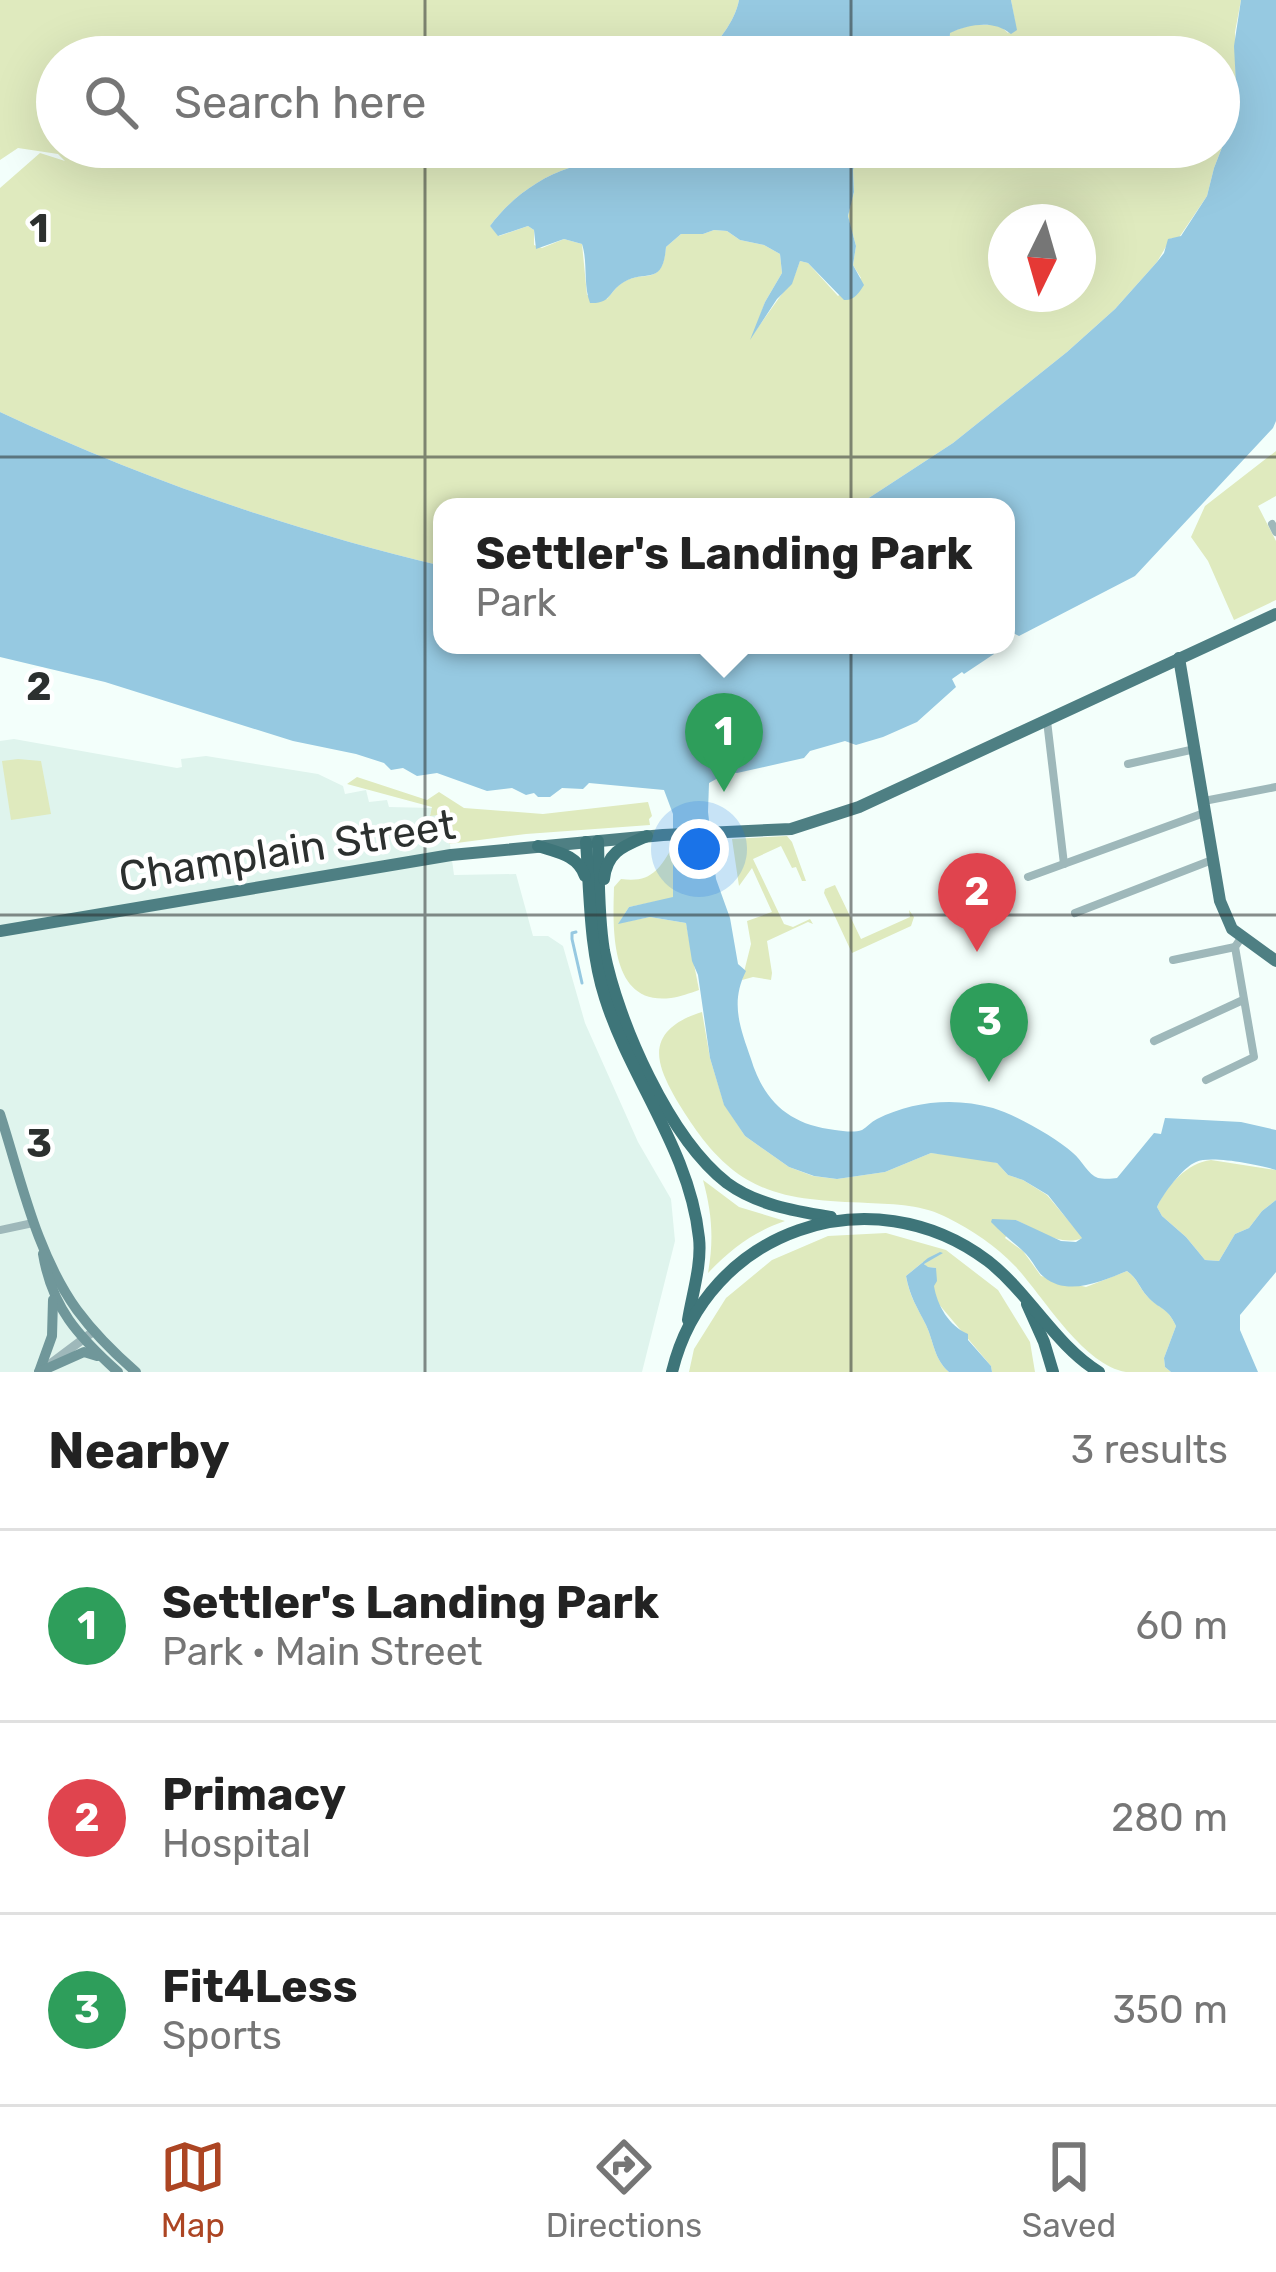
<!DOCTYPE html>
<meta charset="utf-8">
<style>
:root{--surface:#fff;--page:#f6f6f6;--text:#222;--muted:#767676;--line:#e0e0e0;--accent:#ac4523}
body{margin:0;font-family:Rubik,sans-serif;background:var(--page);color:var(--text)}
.compass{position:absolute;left:988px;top:204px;width:108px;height:108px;border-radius:50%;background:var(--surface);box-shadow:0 12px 48px #0002;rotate:185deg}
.you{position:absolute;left:699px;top:849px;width:42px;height:42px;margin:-30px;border:9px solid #fff;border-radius:50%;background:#1a73e8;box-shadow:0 0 0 18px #1a73e833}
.badge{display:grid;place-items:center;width:78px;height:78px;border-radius:50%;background:var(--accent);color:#fff;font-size:39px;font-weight:700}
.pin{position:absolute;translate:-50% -99px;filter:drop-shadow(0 3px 6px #0008)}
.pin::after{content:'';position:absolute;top:63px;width:42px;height:36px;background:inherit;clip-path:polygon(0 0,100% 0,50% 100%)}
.popup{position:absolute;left:433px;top:498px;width:582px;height:156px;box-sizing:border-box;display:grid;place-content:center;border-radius:24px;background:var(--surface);filter:drop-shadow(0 3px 9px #0005);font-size:39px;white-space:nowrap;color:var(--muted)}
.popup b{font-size:45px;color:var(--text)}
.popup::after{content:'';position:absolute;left:50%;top:100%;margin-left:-24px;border:24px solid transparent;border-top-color:var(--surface)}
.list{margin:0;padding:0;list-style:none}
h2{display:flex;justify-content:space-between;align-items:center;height:156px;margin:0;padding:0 48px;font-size:51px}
h2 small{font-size:39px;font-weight:400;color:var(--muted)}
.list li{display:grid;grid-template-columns:78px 1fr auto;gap:36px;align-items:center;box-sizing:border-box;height:192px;padding:0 48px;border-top:3px solid var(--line)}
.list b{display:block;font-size:45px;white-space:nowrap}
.list p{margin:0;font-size:39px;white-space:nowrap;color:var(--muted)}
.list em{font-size:39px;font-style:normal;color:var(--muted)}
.icon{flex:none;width:66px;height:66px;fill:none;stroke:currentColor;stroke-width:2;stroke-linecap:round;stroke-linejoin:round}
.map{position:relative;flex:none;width:1276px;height:1372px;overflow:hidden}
.search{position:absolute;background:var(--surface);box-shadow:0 12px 48px #0002;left:36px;right:36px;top:36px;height:132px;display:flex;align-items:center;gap:30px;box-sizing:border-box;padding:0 42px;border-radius:66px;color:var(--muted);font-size:45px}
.sheet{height:732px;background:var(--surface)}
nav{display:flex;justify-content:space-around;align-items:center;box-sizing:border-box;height:168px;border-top:3px solid var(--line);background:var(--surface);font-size:33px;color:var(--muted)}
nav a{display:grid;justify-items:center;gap:6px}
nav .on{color:var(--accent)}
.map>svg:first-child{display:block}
</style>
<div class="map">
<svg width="1276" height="1372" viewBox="0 0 1276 1372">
<rect width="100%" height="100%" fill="#f3fffb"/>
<!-- built -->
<path fill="#dff4ed" d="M 14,739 L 177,768 L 182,767 L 181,759 L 206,756 L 318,774 L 343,786 L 345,794 L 366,790 L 369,802 L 387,800 L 389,807 L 433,808 L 430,815 L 446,814 L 454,875 L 516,874 L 533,936 L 548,936 L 563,946 L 585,1023 L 638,1142 L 671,1199 L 675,1241 L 642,1372 L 0,1372 L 0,741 Z"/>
<!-- green -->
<g fill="#dfeabe" fill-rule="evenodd">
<path d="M 0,0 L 739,0 C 735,21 718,44 700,57 L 57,57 L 57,147 L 625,147 C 608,158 588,161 569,168 C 538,178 509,200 490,226 L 499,236 L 528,226 L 534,230 L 534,245 L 542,248 L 564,239 L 582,244 L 587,295 L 607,299 C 612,293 616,287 622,283 C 644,268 662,289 666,247 L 681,234 L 703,234 L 714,230 L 727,231 L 740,240 L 764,245 L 780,254 L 782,273 L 765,302 L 754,333 L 794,277 L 800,261 L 808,263 L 838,296 L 861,278 L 853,265 L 856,246 L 848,216 L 854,192 L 853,170 L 861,147 L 914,147 L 917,151 L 941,150 L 942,147 L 1219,147 L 1219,57 L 944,57 L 949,51 L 950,32 L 971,25 L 999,25 L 1008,33 L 1015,22 L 1011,0 L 1241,0 L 1235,32 L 1236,85 L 1229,102 L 1228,132 L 1214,168 L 1207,196 L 1178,239 L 1171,238 L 1157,262 L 1115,309 L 1067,352 L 953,443 L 855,507 L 442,507 L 442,566 C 291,530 140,478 0,412 L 0,188 L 40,153 L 65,161 L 58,154 L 18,148 L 0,160 ZM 1006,222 L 1078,222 L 1078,294 L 1006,294 Z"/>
<path d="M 1276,451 L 1276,496 L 1258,506 L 1276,541 L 1276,600 L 1234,620 L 1208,561 L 1191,537 L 1205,506 Z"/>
<path d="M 18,759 L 41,761 L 51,814 L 11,820 L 2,761 Z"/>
<path d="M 357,777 L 427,800 L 439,792 L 464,808 L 543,814 L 648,802 L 652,816 L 649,819 L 650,825 L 526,834 L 449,844 L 446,814 L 430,816 L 432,807 L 347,784 Z"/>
<path d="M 787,836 L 792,842 L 806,881 L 802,881 L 796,867 L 792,868 L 781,846 L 753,859 L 784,924 L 793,927 L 810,919 L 813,924 L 808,922 L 767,941 L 772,973 L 771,980 L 753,977 L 742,980 L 751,944 L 747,921 L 772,912 L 752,868 L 739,886 L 732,839 Z"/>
<path d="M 673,846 L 673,898 L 629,907 L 619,923 L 650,917 L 686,923 C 690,946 695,968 699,990 C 690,993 680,997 671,998 C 609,1006 613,928 614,887 L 621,879 C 651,883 659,870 673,846 Z"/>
<path d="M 835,885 L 861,939 L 910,917 L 909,910 L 914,917 L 911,926 L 852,953 L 824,893 L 825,889 Z"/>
<path d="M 702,1012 L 710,1058 L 724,1104 L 745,1136 L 789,1167 L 813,1176 L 837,1179 L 885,1172 L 931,1153 L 979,1158 L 997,1163 L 1008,1175 L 1023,1180 L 1047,1195 L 1083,1238 C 1060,1247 1037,1230 1016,1220 L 1005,1238 L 1023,1251 L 1041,1276 L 1086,1287 L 1127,1271 C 1138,1279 1138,1286 1147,1296 C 1159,1309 1167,1306 1176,1326 L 1164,1358 L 1165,1367 L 1171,1372 C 1157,1372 1140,1372 1126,1372 C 1083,1365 1043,1296 1015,1266 C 996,1246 972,1230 948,1218 C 924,1205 895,1204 868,1203 C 794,1200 746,1198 699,1134 C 686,1116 664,1083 660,1062 C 654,1033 679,1019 702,1012 Z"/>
<path d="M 1211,1160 L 1276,1170 L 1276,1200 L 1262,1211 L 1249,1228 L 1235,1234 L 1219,1261 L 1205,1260 L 1186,1237 L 1162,1216 L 1157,1207 C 1167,1185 1187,1163 1211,1160 Z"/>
<path d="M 703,1180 L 739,1207 L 785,1221 C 753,1232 732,1248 708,1273 C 714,1239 712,1213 703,1180 Z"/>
<path d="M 886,1233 L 946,1250 L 998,1290 L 1030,1342 L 1035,1372 L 992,1372 L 991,1366 L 937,1302 L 933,1286 L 936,1268 L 927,1267 L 923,1262 L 906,1276 C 910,1298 917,1306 926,1325 C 934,1342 934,1359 949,1372 L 689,1372 L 694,1349 L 726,1298 L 772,1260 L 828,1236 Z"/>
</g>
<!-- water -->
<g fill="#96c9e1">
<path d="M 739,0 L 1011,0 L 1017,30 L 1011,34 C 994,20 970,24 950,33 L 949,52 L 944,57 L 700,57 C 718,44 735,21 739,0 Z"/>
<path d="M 1241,0 L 1276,0 L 1276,421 L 1273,428 L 1135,576 L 1019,636 L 1013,633 L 1006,642 L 1006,507 L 855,507 L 953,443 L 1067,352 L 1115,309 L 1157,262 L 1164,253 L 1168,239 L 1181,236 L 1207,196 L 1214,168 L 1228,132 L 1229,102 L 1236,85 L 1234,46 Z"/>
<path d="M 625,147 L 862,147 L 853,170 L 854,192 L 848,216 L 856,246 L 853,265 L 864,285 C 859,293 854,301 844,300 L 808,263 L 800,261 L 792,284 L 777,299 L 750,340 L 765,302 L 782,273 L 780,254 L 764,245 L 740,240 L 727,231 L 714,230 L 703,234 L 681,234 L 666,247 C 663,287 646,269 624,282 C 608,291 612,304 590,303 C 583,284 588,262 582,244 L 564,239 L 536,249 L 534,230 L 528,226 L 498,236 L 490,226 C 509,200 538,178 569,168 C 588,161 608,158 625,147 Z"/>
<path d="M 0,412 C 140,478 291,530 442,566 L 442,645 L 1002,645 L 993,651 L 994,654 L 964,674 L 962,672 L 952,679 L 956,687 L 917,722 L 883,737 L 856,745 L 845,741 L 810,751 L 804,758 L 737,773 L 729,772 L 709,783 L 708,812 L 716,879 L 730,918 L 738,964 L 746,971 C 730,1003 740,1027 751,1059 C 764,1102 790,1125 835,1130 C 843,1131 854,1133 862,1130 C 867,1127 871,1122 877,1119 C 912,1101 955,1097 993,1108 C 1016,1115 1055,1137 1073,1153 C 1082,1160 1088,1175 1098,1178 C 1102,1179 1112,1179 1117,1178 L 1154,1133 L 1161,1134 L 1165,1118 L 1241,1122 L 1276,1130 L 1276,1170 C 1260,1165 1211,1155 1196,1162 C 1183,1167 1163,1194 1157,1207 L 1162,1216 L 1186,1237 L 1205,1260 L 1219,1261 L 1235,1234 L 1249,1228 L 1262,1211 L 1276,1200 L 1276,1272 L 1240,1315 L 1240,1330 L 1258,1372 L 1171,1372 L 1165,1367 L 1164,1358 L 1176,1326 C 1167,1306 1159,1310 1147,1296 C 1139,1287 1138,1279 1127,1271 C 1102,1281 1068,1297 1044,1277 C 1037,1272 1033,1261 1026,1254 C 1015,1243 1002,1234 991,1222 L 992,1219 L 1016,1220 L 1061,1241 L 1076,1242 L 1082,1238 L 1048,1195 L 1023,1180 L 1008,1175 L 997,1163 L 931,1153 L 885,1172 L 837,1179 L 814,1176 L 789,1167 L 745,1136 L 724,1105 L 710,1058 L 698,975 L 692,961 L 686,923 L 650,917 L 618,924 L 629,907 L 673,897 L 673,814 L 664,790 L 589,783 L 583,789 L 562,788 L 550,797 L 538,797 L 534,793 L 526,795 L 512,788 L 487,791 L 437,773 L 417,776 L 403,768 L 391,770 L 384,763 L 356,754 L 293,741 L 105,682 L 0,657 Z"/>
<path d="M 940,1252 L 943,1253 L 924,1264 L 928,1267 L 936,1268 L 937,1281 L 934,1286 C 937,1305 949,1326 968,1334 L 968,1340 L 991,1366 L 992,1372 L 949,1372 C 934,1359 934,1342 926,1325 C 917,1307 910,1297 906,1276 L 928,1258 Z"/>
</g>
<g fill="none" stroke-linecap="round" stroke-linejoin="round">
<!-- stream -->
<path stroke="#96c9e1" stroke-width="3" d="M 576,932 L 572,933 L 572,939 L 582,983"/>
<!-- minor -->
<g stroke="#9eb8ba" stroke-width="8">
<path d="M 1272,524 L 1276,532"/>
<path d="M 1047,721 L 1064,864"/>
<path d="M 1128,764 L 1195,749"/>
<path d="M 1204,801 L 1276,787"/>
<path d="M 1028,877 L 1204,813"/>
<path d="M 1075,913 L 1212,860"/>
<path d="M 1173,960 L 1235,947"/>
<path d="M 1154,1041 L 1243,1000"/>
<path d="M 1206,1080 L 1254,1057 L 1235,947 L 1241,938"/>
<path d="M 0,1230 L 33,1223"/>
</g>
<!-- tertiary -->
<path stroke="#9eb8ba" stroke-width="9" d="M 50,1364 L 94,1331"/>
<!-- secondary -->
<g stroke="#70979a" stroke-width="10">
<path d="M 0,1114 C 21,1179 36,1253 77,1310 C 94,1333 114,1353 136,1372"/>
<path d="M 43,1254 C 52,1308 78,1336 118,1372"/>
<path d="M 39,1372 L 52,1336 L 53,1300"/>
<path d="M 39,1372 L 84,1352 L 97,1356"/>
</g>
<!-- primary -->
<g stroke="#4e7f83" stroke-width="12">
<path d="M 1179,658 L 1220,901 L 1232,929 L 1276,961"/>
<path d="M 0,931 L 451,855 L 663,835 L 791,829 L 859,807 L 1276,614"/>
</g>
<!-- trunk -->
<g stroke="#3e7579" stroke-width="12">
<path d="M 598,841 C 599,877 598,915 604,951 C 618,1022 669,1138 727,1183 C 757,1205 795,1211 831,1217"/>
<path d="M 586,842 C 590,893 589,948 605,998 C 631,1080 690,1151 699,1238 C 702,1264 692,1295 688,1320"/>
<path d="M 538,846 C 557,852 578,855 585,876"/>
<path d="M 604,879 C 607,851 624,846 647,836"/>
<path d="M 1027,1304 L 1044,1342 L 1053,1372"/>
<path d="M 672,1372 C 706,1230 871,1173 988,1261 C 1029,1293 1055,1345 1099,1372"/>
</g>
</g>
<!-- grid -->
<path fill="none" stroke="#2c302f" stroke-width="3" stroke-opacity="0.55" d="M 425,0 L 425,57M 851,0 L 851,57M 425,147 L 425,1372M 851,147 L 851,1372M 0,457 L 1276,457M 0,915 L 1276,915"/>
<g text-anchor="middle" stroke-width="9" stroke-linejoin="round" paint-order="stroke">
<!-- street labels -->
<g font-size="42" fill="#2c302f" stroke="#fff">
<text transform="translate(287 850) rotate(-9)" y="15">Champlain Street</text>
</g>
</g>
<g font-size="39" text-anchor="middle" font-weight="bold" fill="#2c302f" stroke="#fff" stroke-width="9" stroke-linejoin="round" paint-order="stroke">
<text x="39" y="242">1</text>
<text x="39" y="700">2</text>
<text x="39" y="1157">3</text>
</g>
</svg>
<svg class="compass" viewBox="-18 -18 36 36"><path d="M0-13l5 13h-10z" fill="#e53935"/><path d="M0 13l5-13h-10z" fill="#767676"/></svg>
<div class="you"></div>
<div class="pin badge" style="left:724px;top:792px;background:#2e9e5b">1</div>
<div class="popup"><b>Settler's Landing Park</b>Park</div>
<div class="pin badge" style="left:977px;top:952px;background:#e0444e">2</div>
<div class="pin badge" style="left:989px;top:1082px;background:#2e9e5b">3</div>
<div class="search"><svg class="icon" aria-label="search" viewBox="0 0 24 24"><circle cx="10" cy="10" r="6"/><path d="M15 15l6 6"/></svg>Search here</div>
</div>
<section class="sheet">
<h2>Nearby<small>3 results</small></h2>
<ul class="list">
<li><span class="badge" style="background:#2e9e5b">1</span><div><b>Settler's Landing Park</b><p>Park · Main Street</p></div><em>60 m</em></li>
<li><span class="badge" style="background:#e0444e">2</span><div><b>Primacy</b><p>Hospital</p></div><em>280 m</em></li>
<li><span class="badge" style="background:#2e9e5b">3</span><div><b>Fit4Less</b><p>Sports</p></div><em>350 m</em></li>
</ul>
</section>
<nav>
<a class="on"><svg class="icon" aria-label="map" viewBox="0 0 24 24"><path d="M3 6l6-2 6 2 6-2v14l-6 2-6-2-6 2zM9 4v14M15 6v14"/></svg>Map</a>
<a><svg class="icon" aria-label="directions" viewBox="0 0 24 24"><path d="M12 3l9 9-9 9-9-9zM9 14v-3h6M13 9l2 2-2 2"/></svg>Directions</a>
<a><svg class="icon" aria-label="saved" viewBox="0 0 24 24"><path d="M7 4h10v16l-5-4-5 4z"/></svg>Saved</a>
</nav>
